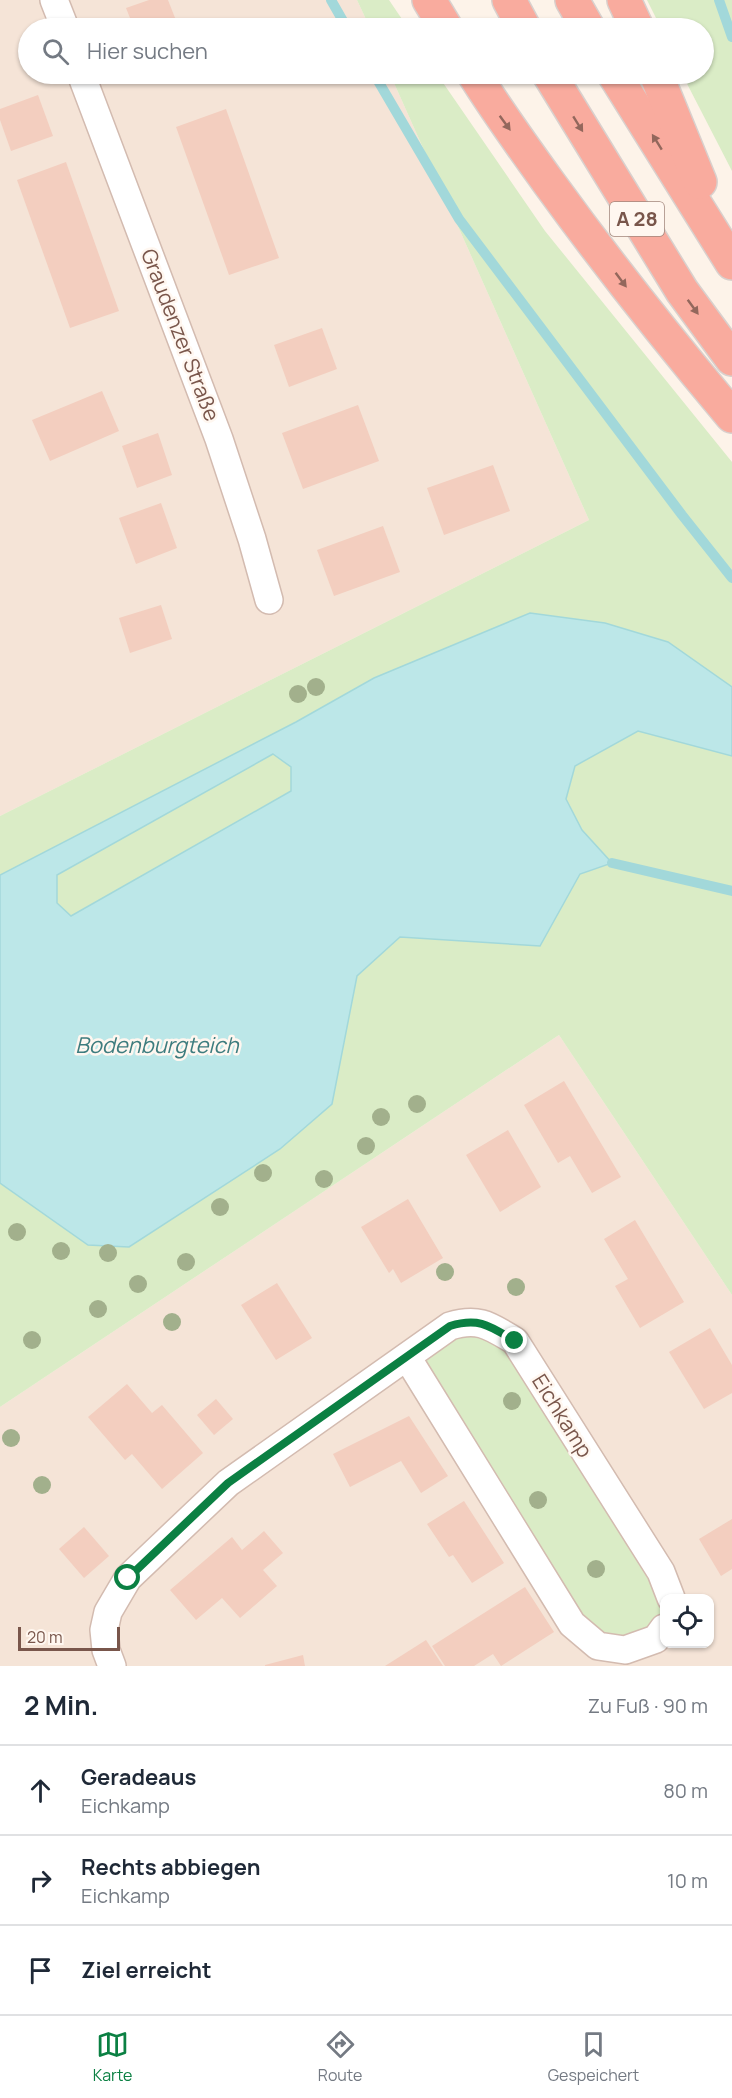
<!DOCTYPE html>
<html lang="de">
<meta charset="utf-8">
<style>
:root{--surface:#fff;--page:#f6f6f7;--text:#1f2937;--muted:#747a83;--line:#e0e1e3;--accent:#0b8043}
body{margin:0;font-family:Manrope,sans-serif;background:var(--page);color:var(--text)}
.controls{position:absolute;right:18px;bottom:18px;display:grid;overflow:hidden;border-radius:12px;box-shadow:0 2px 4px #0004}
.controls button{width:54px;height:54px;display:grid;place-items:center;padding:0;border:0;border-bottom:2px solid var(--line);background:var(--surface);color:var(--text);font:30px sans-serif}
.scale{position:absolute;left:18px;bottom:15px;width:102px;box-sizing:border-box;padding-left:6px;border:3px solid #79564b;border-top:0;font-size:16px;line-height:21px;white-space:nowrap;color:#79564b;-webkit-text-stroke:4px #fff7f0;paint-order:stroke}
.stop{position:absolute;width:18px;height:18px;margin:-14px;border:4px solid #0b8043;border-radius:50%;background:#fff}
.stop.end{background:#0b8043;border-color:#fff;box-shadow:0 2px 6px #0008}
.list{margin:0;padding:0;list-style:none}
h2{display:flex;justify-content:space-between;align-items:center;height:78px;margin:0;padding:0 24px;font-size:26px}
h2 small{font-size:20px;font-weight:400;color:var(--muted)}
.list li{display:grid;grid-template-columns:39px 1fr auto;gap:18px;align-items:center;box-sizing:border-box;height:90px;padding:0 24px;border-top:2px solid var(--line)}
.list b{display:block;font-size:22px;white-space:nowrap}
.list p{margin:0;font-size:20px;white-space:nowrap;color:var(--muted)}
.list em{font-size:20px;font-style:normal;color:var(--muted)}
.icon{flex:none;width:33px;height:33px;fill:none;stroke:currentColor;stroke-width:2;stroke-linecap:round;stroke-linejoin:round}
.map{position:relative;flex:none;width:732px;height:1666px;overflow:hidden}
.search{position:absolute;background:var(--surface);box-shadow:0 2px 4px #0004;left:18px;right:18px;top:18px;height:66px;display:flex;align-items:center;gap:15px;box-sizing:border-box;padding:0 21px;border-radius:33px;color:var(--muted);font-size:22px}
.sheet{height:348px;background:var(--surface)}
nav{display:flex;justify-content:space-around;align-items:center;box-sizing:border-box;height:84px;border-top:2px solid var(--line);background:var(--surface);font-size:16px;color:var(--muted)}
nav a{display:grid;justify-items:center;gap:3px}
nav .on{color:var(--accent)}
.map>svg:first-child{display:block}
</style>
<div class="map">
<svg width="732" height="1666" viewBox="0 0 732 1666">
<rect width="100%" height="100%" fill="#fdf3e9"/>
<!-- residential -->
<g fill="#f5e4d7" fill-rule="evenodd">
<path d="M 0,0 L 357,0 L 370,28 L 28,28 L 28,74 L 390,74 L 589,520 L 0,816 Z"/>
<path d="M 559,1035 L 732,1295 L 732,1666 L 0,1666 L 0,1407 ZM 664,1598 L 710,1598 L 710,1644 L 664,1644 Z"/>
</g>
<!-- green -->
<g fill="#daecc6">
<path d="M 357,0 L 389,0 L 408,28 L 370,28 Z"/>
<path d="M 647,0 L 732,0 L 732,171 L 682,74 L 704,74 L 704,28 L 661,28 Z"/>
<path d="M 390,74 L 437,74 L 545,231 L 732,462 L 732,1295 L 559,1035 L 0,1407 L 0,816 L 589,520 Z"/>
<path d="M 450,1326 L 490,1326 L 664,1598 L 664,1628 L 598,1646 L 407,1357 Z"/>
</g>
<!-- water -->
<path fill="#bce7e8" stroke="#a2d8da" stroke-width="1.5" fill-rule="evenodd" d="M 530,613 L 605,623 L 668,642 L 732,687 L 732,756 L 638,731 L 575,766 L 566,799 L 582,830 L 612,863 L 580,874 L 540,946 L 400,937 L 357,976 L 332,1104 L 280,1149 L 129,1247 L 88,1245 L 0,1183 L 0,875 L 296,722 L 374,678 ZM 273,754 L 291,767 L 291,791 L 71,916 L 57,903 L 57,875 Z"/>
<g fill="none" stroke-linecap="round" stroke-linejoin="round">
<!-- stream -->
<g stroke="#a2d8da" stroke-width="10">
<path d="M 331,0 L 347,28"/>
<path d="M 719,0 L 732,37"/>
<path d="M 374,74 L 459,219 L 682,515 L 732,578"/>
<path d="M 612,863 L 732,891"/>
</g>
</g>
<!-- building -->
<g fill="#f3cebf">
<path d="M 149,0 L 168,0 L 179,28 L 134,28 L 126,8 Z"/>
<path d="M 38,95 L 53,136 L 11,151 L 0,120 L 0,109 Z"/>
<path d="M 226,109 L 279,258 L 229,275 L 176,127 Z"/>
<path d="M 66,162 L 119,311 L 70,328 L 17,180 Z"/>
<path d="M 322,328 L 337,369 L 289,387 L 274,345 Z"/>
<path d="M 102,391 L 119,431 L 50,461 L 32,420 Z"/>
<path d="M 358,405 L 379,461 L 303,489 L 282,433 Z"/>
<path d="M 158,433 L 172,475 L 137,488 L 122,446 Z"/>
<path d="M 493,465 L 510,511 L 444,535 L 427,488 Z"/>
<path d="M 161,503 L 177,548 L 136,564 L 119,518 Z"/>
<path d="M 383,526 L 400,572 L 334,596 L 317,550 Z"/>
<path d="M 161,605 L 172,639 L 130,653 L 119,618 Z"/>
<path d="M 564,1081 L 621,1177 L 592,1193 L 570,1156 L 558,1163 L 524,1105 Z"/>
<path d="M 508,1130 L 541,1187 L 500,1212 L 466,1155 Z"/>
<path d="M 408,1199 L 443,1258 L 401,1283 L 393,1269 L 389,1273 L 361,1227 Z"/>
<path d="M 635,1220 L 684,1302 L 640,1328 L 615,1286 L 628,1279 L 604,1239 Z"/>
<path d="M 277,1283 L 312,1338 L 276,1360 L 241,1305 Z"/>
<path d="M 710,1328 L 732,1365 L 732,1393 L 704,1409 L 669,1352 Z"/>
<path d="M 127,1384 L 152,1413 L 162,1405 L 203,1453 L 162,1489 L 132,1454 L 125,1460 L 88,1417 Z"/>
<path d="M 216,1399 L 233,1419 L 214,1435 L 197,1415 Z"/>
<path d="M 409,1416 L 448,1476 L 421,1493 L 401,1461 L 350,1487 L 333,1454 Z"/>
<path d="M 464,1501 L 504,1563 L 472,1583 L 453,1555 L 449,1557 L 427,1524 Z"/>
<path d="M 732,1519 L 732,1569 L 721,1576 L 699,1539 Z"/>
<path d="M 84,1527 L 109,1556 L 84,1578 L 59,1549 Z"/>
<path d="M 264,1531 L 283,1553 L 263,1570 L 277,1586 L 240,1618 L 222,1598 L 196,1620 L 170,1590 L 232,1537 L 242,1550 Z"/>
<path d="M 525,1587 L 554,1632 L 501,1666 L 493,1654 L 474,1666 L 445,1666 L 432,1646 Z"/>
<path d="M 426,1640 L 443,1666 L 385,1666 Z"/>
<path d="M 303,1655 L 305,1666 L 265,1666 L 265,1665 Z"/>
</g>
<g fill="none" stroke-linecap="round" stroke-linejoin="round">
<defs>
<g id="street">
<path d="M 54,0 L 65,28"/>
<path d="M 81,74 L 219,439 L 252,539 L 269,600"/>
<path d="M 407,1357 L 572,1624 L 598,1646 L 625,1650 L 656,1639 L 664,1628"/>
<path d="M 112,1666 L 106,1650 L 104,1630 L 108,1612 L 128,1578 L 228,1483 L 450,1326 C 479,1317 490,1326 515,1341 L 661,1572 L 671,1598"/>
</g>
<g id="highway">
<path d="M 429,0 L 446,28"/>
<path d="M 509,0 L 524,28"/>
<path d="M 572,0 L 588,28"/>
<path d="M 624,0 L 637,28"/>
<path d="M 474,74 C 497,111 523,147 549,183 C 607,263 668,340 732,416"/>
<path d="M 549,74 L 682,291 L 732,359"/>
<path d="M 614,74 L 732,263"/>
<path d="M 656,74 L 700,182"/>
</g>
</defs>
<!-- street casing -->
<use href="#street" stroke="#d3bbb0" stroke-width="30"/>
<!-- highway casing -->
<use href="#highway" stroke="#d9d0cd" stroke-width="36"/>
<!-- street -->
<use href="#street" stroke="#fff" stroke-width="27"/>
<!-- highway -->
<use href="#highway" stroke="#f9ab9e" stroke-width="33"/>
</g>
<!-- trees -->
<g fill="#a2b08c">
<circle cx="316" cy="687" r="9"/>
<circle cx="298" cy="694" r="9"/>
<circle cx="417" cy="1104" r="9"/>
<circle cx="381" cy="1117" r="9"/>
<circle cx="366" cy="1146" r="9"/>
<circle cx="263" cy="1173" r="9"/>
<circle cx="324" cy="1179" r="9"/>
<circle cx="220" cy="1207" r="9"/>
<circle cx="17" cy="1232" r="9"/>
<circle cx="61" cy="1251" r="9"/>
<circle cx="108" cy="1253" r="9"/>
<circle cx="186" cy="1262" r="9"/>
<circle cx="445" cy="1272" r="9"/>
<circle cx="138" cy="1284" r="9"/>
<circle cx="516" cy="1287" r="9"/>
<circle cx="98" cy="1309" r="9"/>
<circle cx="172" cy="1322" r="9"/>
<circle cx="32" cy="1340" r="9"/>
<circle cx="512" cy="1401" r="9"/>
<circle cx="11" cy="1438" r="9"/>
<circle cx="42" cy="1485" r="9"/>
<circle cx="538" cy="1500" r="9"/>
<circle cx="596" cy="1569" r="9"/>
</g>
<!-- one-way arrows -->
<defs><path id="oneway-solid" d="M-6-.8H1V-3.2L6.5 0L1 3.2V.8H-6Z" transform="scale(1.5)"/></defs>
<g fill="#93675c">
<use href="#oneway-solid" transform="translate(505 123) rotate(54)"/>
<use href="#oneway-solid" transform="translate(578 124) rotate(58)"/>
<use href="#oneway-solid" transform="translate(657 142) rotate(-122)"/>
<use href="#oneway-solid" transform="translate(621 280) rotate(53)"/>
<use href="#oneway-solid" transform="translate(693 307) rotate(54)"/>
</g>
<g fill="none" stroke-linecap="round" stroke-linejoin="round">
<!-- route -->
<path stroke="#0b8043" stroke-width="8" d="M 128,1578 L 228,1483 L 450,1326 C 479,1317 490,1326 515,1341"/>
</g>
<g text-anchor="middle" stroke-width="5" stroke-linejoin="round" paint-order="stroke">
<!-- shield labels -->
<rect fill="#fff7f0" stroke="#a1867c" stroke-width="1.5" x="610" y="202" width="54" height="34" rx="4.5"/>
<g font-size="20" font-weight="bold" fill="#79564b">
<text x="637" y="226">A 28</text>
</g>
<!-- street labels -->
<g font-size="21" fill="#79564b" stroke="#fff7f0">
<text transform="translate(180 335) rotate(69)" y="7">Graudenzer Straße</text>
<text transform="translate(562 1416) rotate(58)" y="7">Eichkamp</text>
</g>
<!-- water labels -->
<g font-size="22" font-style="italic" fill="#3d7c7e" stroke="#fff7f0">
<text x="157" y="1053">Bodenburgteich</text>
</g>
</g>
</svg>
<div class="controls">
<button><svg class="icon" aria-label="locate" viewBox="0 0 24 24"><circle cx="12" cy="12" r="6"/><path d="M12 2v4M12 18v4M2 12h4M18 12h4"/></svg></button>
</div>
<div class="scale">20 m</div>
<div class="stop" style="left:128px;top:1578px"></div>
<div class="stop end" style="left:515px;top:1341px"></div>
<div class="search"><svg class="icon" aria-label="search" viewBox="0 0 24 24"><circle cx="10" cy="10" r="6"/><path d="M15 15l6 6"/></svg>Hier suchen</div>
</div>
<section class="sheet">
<h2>2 Min.<small>Zu Fuß · 90 m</small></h2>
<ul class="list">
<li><svg class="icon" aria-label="ahead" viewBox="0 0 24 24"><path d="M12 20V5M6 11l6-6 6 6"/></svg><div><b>Geradeaus</b><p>Eichkamp</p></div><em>80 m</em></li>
<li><svg class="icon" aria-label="right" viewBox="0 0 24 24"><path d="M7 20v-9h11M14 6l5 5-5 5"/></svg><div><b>Rechts abbiegen</b><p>Eichkamp</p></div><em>10 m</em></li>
<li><svg class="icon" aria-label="arrive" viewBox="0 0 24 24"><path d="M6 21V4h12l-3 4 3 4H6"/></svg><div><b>Ziel erreicht</b></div></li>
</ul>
</section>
<nav>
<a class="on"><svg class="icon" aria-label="map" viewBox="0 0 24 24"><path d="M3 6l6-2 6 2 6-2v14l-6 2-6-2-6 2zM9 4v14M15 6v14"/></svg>Karte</a>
<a><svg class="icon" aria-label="directions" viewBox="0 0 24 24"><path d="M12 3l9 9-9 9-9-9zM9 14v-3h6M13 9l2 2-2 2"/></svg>Route</a>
<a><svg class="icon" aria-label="saved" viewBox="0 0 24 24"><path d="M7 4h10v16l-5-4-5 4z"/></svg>Gespeichert</a>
</nav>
